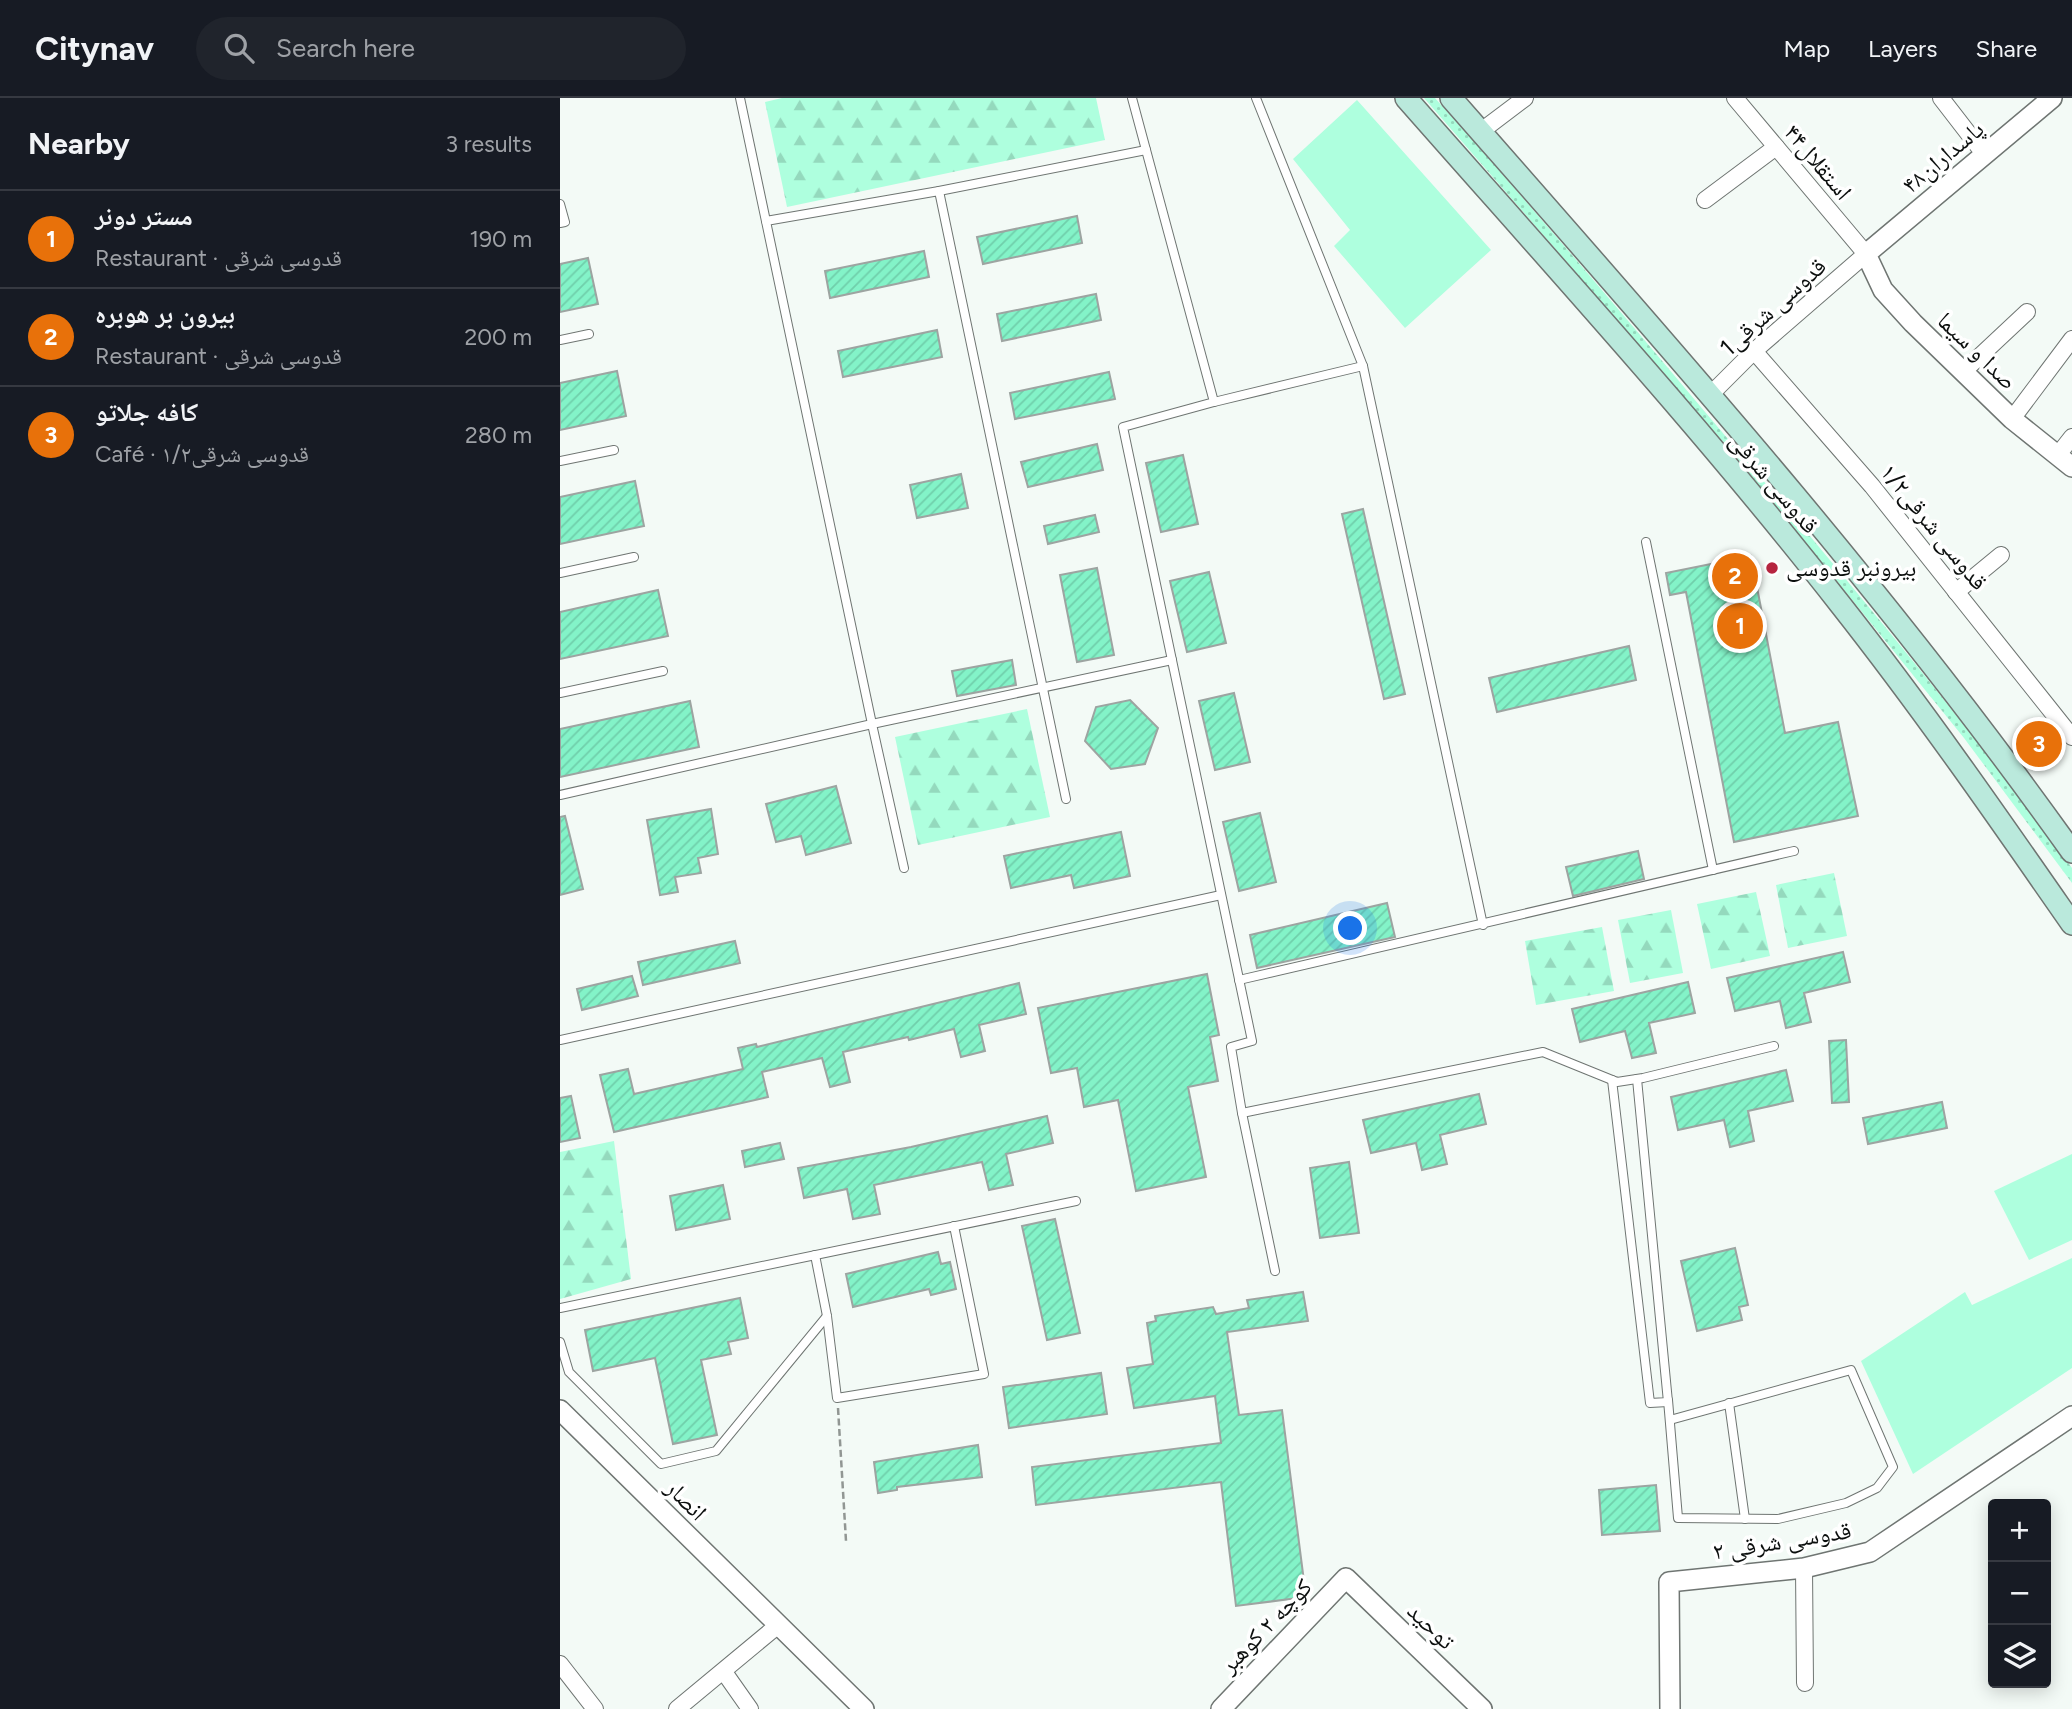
<!DOCTYPE html>
<meta charset="utf-8">
<style>
:root{--surface:#171b24;--page:#20242c;--text:#f1f3f6;--muted:#9ea1a6;--line:#363941;--accent:#db2777}
body{margin:0;font-family:Figtree,"Noto Naskh Arabic",sans-serif;background:var(--page);color:var(--text)}
.controls{position:absolute;right:21px;bottom:21px;display:grid;overflow:hidden;border-radius:7px;box-shadow:0 4px 18px #0003}
.controls button{width:63px;height:63px;display:grid;place-items:center;padding:0;border:0;border-bottom:2px solid var(--line);background:var(--surface);color:var(--text);font:35px sans-serif}
.you{position:absolute;left:791px;top:831px;width:24px;height:24px;margin:-18px;border:5px solid #fff;border-radius:50%;background:#1a73e8;box-shadow:0 0 0 10px #1a73e833}
.badge{display:grid;place-items:center;width:46px;height:46px;border-radius:50%;background:var(--accent);color:#fff;font-size:23px;font-weight:700}
.pin{position:absolute;translate:-50% -50%;border:4px solid #fff;box-shadow:0 2px 7px #0006}
.list{margin:0;padding:0;list-style:none}
h2{display:flex;justify-content:space-between;align-items:center;height:91px;margin:0;padding:0 28px;font-size:30px}
h2 small{font-size:23px;font-weight:400;color:var(--muted)}
.list li{display:grid;grid-template-columns:46px 1fr auto;gap:21px;align-items:center;box-sizing:border-box;height:98px;padding:0 28px;border-top:2px solid var(--line)}
.list b{display:block;font-size:26px;white-space:nowrap}
.list p{margin:0;font-size:23px;white-space:nowrap;color:var(--muted)}
.list em{font-size:23px;font-style:normal;color:var(--muted)}
.icon{flex:none;width:38px;height:38px;fill:none;stroke:currentColor;stroke-width:2;stroke-linecap:round;stroke-linejoin:round}
.map{position:relative;flex:none;width:1512px;height:1611px;overflow:hidden}
header{display:flex;align-items:center;gap:42px;box-sizing:border-box;height:98px;padding:0 35px;background:var(--surface);border-bottom:2px solid var(--line)}
header strong{font-size:33px}
nav{display:flex;gap:38px;margin-inline-start:auto;font-size:24px}
.search{width:490px;height:63px;background:var(--page);display:flex;align-items:center;gap:18px;box-sizing:border-box;padding:0 24px;border-radius:38px;color:var(--muted);font-size:26px}
main{display:flex}
aside{flex:1;background:var(--surface)}
.map>svg:first-child{display:block}
</style>
<header>
<strong>Citynav</strong>
<div class="search"><svg class="icon" aria-label="search" viewBox="0 0 24 24"><circle cx="10" cy="10" r="6"/><path d="M15 15l6 6"/></svg>Search here</div>
<nav><a>Map</a><a>Layers</a><a>Share</a></nav>
</header>
<main>
<aside>
<h2>Nearby<small>3 results</small></h2>
<ul class="list">
<li><span class="badge" style="background:#e8710a">1</span><div><b>مستر دونر</b><p>Restaurant · قدوسی شرقی</p></div><em>190 m</em></li>
<li><span class="badge" style="background:#e8710a">2</span><div><b>بیرون بر هوبره</b><p>Restaurant · قدوسی شرقی</p></div><em>200 m</em></li>
<li><span class="badge" style="background:#e8710a">3</span><div><b>کافه جلاتو</b><p>Café · قدوسی شرقی۱/۲</p></div><em>280 m</em></li>
</ul>
</aside>
<div class="map">
<svg width="1512" height="1611" viewBox="0 0 1512 1611">
<defs>
<pattern id="grass-dots" width="8" height="8" patternUnits="userSpaceOnUse" patternTransform="scale(1.75)"><rect width="8" height="8" fill="#aeffde"/><path d="M2 2h.1M6 6h.1" fill="none" stroke="#94d9bd" stroke-width="1.8" stroke-linecap="round"/></pattern>
<pattern id="forest-firs" width="22" height="20" patternUnits="userSpaceOnUse" patternTransform="scale(1.75)"><rect width="22" height="20" fill="#aeffde"/><path d="M5 1l3.5 6h-7zM16 11l3.5 6h-7z" fill="#94d9bd"/></pattern>
<pattern id="building-hatch" width="6" height="6" patternUnits="userSpaceOnUse" patternTransform="scale(1.75)"><rect width="6" height="6" fill="#83f3c8"/><path d="M-1 1l2-2M0 6l6-6M5 7l2-2" fill="none" stroke="#70cfab"/></pattern>
</defs>
<rect width="100%" height="100%" fill="#f3faf6"/>
<!-- grass -->
<path fill="url(#grass-dots)" d="M 864,0 L 875,0 C 969,105 1060,213 1151,321 C 1275,467 1399,614 1512,770 L 1512,785 L 1404,640 L 1173,355 Z"/>
<!-- forest -->
<g fill="url(#forest-firs)">
<path d="M 222,0 L 536,0 L 545,42 L 227,109 L 205,4 Z"/>
<path d="M 467,611 L 490,719 L 358,747 L 335,639 Z"/>
<path d="M 1274,775 L 1287,838 L 1228,850 L 1216,787 Z"/>
<path d="M 1196,794 L 1210,858 L 1151,871 L 1137,806 Z"/>
<path d="M 1111,812 L 1123,875 L 1070,885 L 1058,822 Z"/>
<path d="M 1042,829 L 1054,893 L 976,907 L 965,843 Z"/>
<path d="M 54,1043 L 71,1181 L 0,1201 L 0,1054 Z"/>
</g>
<!-- garden -->
<g fill="#aeffde">
<path d="M 797,2 L 931,152 L 845,230 L 774,148 L 790,132 L 733,61 Z"/>
<path d="M 1512,1056 L 1512,1142 L 1469,1162 L 1434,1093 Z"/>
<path d="M 1512,1160 L 1512,1270 L 1353,1376 L 1301,1263 L 1405,1194 L 1412,1207 Z"/>
</g>
<!-- building -->
<g fill="url(#building-hatch)" stroke="#9da4a1" stroke-width="2">
<path d="M 517,118 L 522,145 L 423,166 L 417,139 Z"/>
<path d="M 364,153 L 369,179 L 270,200 L 265,173 Z"/>
<path d="M 28,160 L 38,206 L 0,214 L 0,166 Z"/>
<path d="M 536,196 L 541,222 L 442,243 L 437,216 Z"/>
<path d="M 377,232 L 382,259 L 283,279 L 278,253 Z"/>
<path d="M 57,273 L 66,318 L 0,332 L 0,285 Z"/>
<path d="M 549,274 L 555,301 L 455,321 L 450,295 Z"/>
<path d="M 537,346 L 543,372 L 468,389 L 461,364 Z"/>
<path d="M 623,357 L 638,426 L 601,434 L 586,365 Z"/>
<path d="M 401,376 L 408,410 L 357,420 L 350,387 Z"/>
<path d="M 75,383 L 84,428 L 0,446 L 0,399 Z"/>
<path d="M 803,411 L 845,596 L 824,601 L 782,416 Z"/>
<path d="M 535,417 L 539,434 L 488,446 L 484,428 Z"/>
<path d="M 1191,458 L 1225,635 L 1278,624 L 1298,718 L 1174,744 L 1126,494 L 1110,497 L 1106,475 Z"/>
<path d="M 537,470 L 554,557 L 517,564 L 500,477 Z"/>
<path d="M 649,474 L 666,545 L 627,554 L 610,483 Z"/>
<path d="M 98,492 L 108,538 L 0,561 L 0,514 Z"/>
<path d="M 1069,548 L 1076,582 L 937,614 L 929,580 Z"/>
<path d="M 452,562 L 456,587 L 397,598 L 392,573 Z"/>
<path d="M 674,595 L 690,664 L 655,672 L 639,603 Z"/>
<path d="M 570,602 L 598,630 L 585,666 L 551,671 L 525,643 L 536,609 Z"/>
<path d="M 130,603 L 139,649 L 0,679 L 0,631 Z"/>
<path d="M 276,688 L 291,745 L 246,757 L 241,738 L 216,744 L 206,706 Z"/>
<path d="M 151,711 L 158,756 L 138,760 L 141,775 L 115,779 L 118,794 L 100,797 L 87,722 Z"/>
<path d="M 700,715 L 716,784 L 679,793 L 663,724 Z"/>
<path d="M 5,718 L 23,791 L 0,797 L 0,719 Z"/>
<path d="M 561,734 L 570,778 L 514,790 L 511,777 L 451,790 L 444,758 Z"/>
<path d="M 1078,753 L 1084,781 L 1013,798 L 1006,769 Z"/>
<path d="M 827,805 L 835,839 L 697,870 L 690,837 Z"/>
<path d="M 175,843 L 180,865 L 83,887 L 78,864 Z"/>
<path d="M 1283,854 L 1290,884 L 1244,895 L 1251,924 L 1226,930 L 1220,903 L 1175,913 L 1167,880 Z"/>
<path d="M 647,876 L 659,937 L 650,939 L 658,983 L 628,989 L 646,1079 L 576,1093 L 558,1002 L 524,1009 L 517,970 L 491,975 L 478,910 Z"/>
<path d="M 72,878 L 78,898 L 22,912 L 17,891 Z"/>
<path d="M 1128,884 L 1135,915 L 1089,925 L 1096,955 L 1072,960 L 1065,933 L 1020,944 L 1012,911 Z"/>
<path d="M 459,885 L 466,916 L 419,927 L 425,953 L 401,959 L 394,931 L 349,942 L 348,939 L 283,954 L 290,984 L 270,989 L 262,960 L 202,974 L 208,999 L 54,1034 L 40,977 L 68,971 L 74,996 L 183,971 L 178,950 L 196,946 L 197,949 Z"/>
<path d="M 1286,942 L 1289,1004 L 1272,1005 L 1269,943 Z"/>
<path d="M 1226,972 L 1233,1003 L 1188,1013 L 1194,1043 L 1170,1049 L 1164,1022 L 1118,1032 L 1111,999 Z"/>
<path d="M 919,996 L 926,1026 L 880,1037 L 887,1066 L 862,1072 L 856,1045 L 811,1055 L 803,1022 Z"/>
<path d="M 11,998 L 20,1040 L 0,1044 L 0,1000 Z"/>
<path d="M 1382,1004 L 1387,1030 L 1308,1046 L 1303,1020 Z"/>
<path d="M 487,1018 L 493,1045 L 446,1056 L 453,1087 L 429,1092 L 422,1064 L 314,1087 L 320,1116 L 293,1121 L 287,1091 L 244,1100 L 238,1070 L 351,1049 Z"/>
<path d="M 220,1045 L 224,1061 L 185,1069 L 182,1053 Z"/>
<path d="M 789,1064 L 799,1135 L 760,1140 L 750,1070 Z"/>
<path d="M 163,1087 L 170,1121 L 116,1132 L 110,1098 Z"/>
<path d="M 495,1121 L 520,1235 L 487,1242 L 462,1128 Z"/>
<path d="M 1175,1150 L 1188,1207 L 1179,1209 L 1182,1222 L 1137,1233 L 1121,1163 Z"/>
<path d="M 378,1154 L 381,1166 L 390,1164 L 396,1191 L 371,1197 L 369,1191 L 293,1209 L 286,1176 Z"/>
<path d="M 743,1194 L 748,1223 L 667,1234 L 679,1317 L 722,1312 L 746,1499 L 676,1508 L 661,1384 L 476,1407 L 472,1369 L 661,1345 L 655,1298 L 574,1310 L 567,1270 L 593,1266 L 587,1225 L 596,1223 L 595,1218 L 653,1209 L 656,1216 L 689,1210 L 687,1202 Z"/>
<path d="M 180,1200 L 188,1240 L 168,1244 L 171,1256 L 141,1262 L 157,1337 L 113,1346 L 95,1260 L 33,1273 L 25,1232 Z"/>
<path d="M 541,1275 L 547,1316 L 449,1330 L 443,1289 Z"/>
<path d="M 418,1347 L 422,1379 L 337,1389 L 337,1392 L 318,1395 L 314,1364 Z"/>
<path d="M 1096,1387 L 1100,1433 L 1042,1437 L 1039,1392 Z"/>
</g>
<g fill="none" stroke-linecap="round" stroke-linejoin="round">
<defs>
<g id="service">
<path d="M 572,0 L 654,304 L 563,329 L 692,943 L 671,949 L 682,1015 L 715,1173"/>
<path d="M 696,0 L 803,268"/>
<path d="M 379,93 L 586,52"/>
<path d="M 0,106 L 5,124 L 0,125"/>
<path d="M 206,123 L 379,93 L 506,701"/>
<path d="M 0,242 L 29,236"/>
<path d="M 654,304 L 803,268 L 923,827"/>
<path d="M 0,363 L 54,352"/>
<path d="M 1086,444 L 1153,772"/>
<path d="M 0,475 L 74,459"/>
<path d="M 0,595 L 103,573"/>
<path d="M 0,697 L 312,626 L 180,0"/>
<path d="M 344,770 L 312,626 L 612,562"/>
<path d="M 679,882 L 1234,753"/>
<path d="M 0,942 L 661,797"/>
<path d="M 1052,982 L 1090,1305 L 1108,1304 L 1077,981"/>
<path d="M 682,1015 L 983,954 L 1057,984 L 1083,980 L 1214,948"/>
<path d="M 255,1157 L 267,1218 L 277,1300 L 424,1276 L 394,1128"/>
<path d="M 0,1210 L 516,1103"/>
<path d="M 0,1244 L 9,1274 L 101,1366 L 156,1353 L 267,1218"/>
<path d="M 1108,1302 L 1118,1420 L 1218,1421 L 1286,1405 L 1317,1390 L 1333,1369 L 1291,1272 L 1110,1322"/>
<path d="M 1169,1305 L 1185,1421"/>
</g>
<g id="minor">
<path d="M 1381,0 L 1425,57"/>
<path d="M 920,34 L 965,0"/>
<path d="M 1145,102 L 1216,49"/>
<path d="M 1194,253 L 1312,388 L 1512,639"/>
<path d="M 1404,273 L 1467,214"/>
<path d="M 1151,296 L 1194,253 L 1306,156 L 1175,0"/>
<path d="M 1452,321 L 1512,241"/>
<path d="M 1497,358 L 1512,339"/>
<path d="M 1396,494 L 1441,457"/>
<path d="M 1244,1470 L 1245,1585"/>
<path d="M 0,1566 L 35,1611"/>
<path d="M 164,1574 L 190,1611"/>
<path d="M 117,1611 L 217,1528"/>
</g>
<g id="tertiary">
<path d="M 1492,0 L 1306,156 L 1323,192 L 1353,225 L 1452,321 L 1512,369"/>
<path d="M 0,1312 L 304,1611"/>
<path d="M 661,1611 L 786,1480 L 922,1611"/>
<path d="M 1110,1611 L 1109,1484 L 1244,1470 L 1310,1454 L 1512,1318"/>
</g>
<g id="secondary">
<path d="M 846,0 C 993,167 1143,331 1280,506 C 1362,610 1437,718 1512,826"/>
<path d="M 891,0 C 1106,245 1323,488 1512,754"/>
</g>
</defs>
<!-- service casing -->
<use href="#service" stroke="#6f7572" stroke-width="10"/>
<!-- minor casing -->
<use href="#minor" stroke="#6f7572" stroke-width="18"/>
<!-- tertiary casing -->
<use href="#tertiary" stroke="#6f7572" stroke-width="22"/>
<!-- secondary casing -->
<use href="#secondary" stroke="#6f7572" stroke-width="24"/>
<!-- path -->
<path stroke="#919693" stroke-width="2.5" stroke-dasharray="7 3.5" stroke-linecap="butt" d="M 278,1310 L 286,1443"/>
<!-- service -->
<use href="#service" stroke="#fff" stroke-width="8"/>
<!-- minor -->
<use href="#minor" stroke="#fff" stroke-width="16"/>
<!-- tertiary -->
<use href="#tertiary" stroke="#fff" stroke-width="19"/>
<!-- secondary -->
<use href="#secondary" stroke="#bae9dc" stroke-width="21"/>
</g>
<!-- markers -->
<circle fill="#b62540" stroke="#fff" stroke-width="2.5" cx="1212" cy="470" r="7"/>
<g text-anchor="middle" stroke-width="7" stroke-linejoin="round" paint-order="stroke">
<!-- street labels -->
<g font-size="24" fill="#0c0f0e" stroke="#fff">
<text transform="translate(1383 59) rotate(-40)" y="8">پاسداران۴۸</text>
<text transform="translate(1258 64) rotate(50)" y="8">استقلال۴۴</text>
<text transform="translate(1213 209) rotate(-42)" y="8">1قدوسی شرقی</text>
<text transform="translate(1417 253) rotate(44)" y="8">صدا و سیما</text>
<text transform="translate(1214 385) rotate(50)" y="8">قدوسی شرقی</text>
<text transform="translate(1374 429) rotate(51)" y="8">قدوسی شرقی۱/۲</text>
<text transform="translate(126 1402) rotate(45)" y="8">انصار</text>
<text transform="translate(1222 1443) rotate(-9)" y="8">قدوسی شرقی ۲</text>
<text transform="translate(706 1528) rotate(-46)" y="8">کوچه ۲ کوهبر</text>
<text transform="translate(871 1528) rotate(44)" y="8">توحید</text>
</g>
<!-- poi labels -->
<g font-size="24" fill="#0c0f0e" stroke="#fff" text-anchor="start">
<text x="1226" y="478">بیرونبر قدوسی</text>
</g>
</g>
</svg>
<div class="controls">
<button>+</button>
<button>−</button>
<button><svg class="icon" aria-label="layers" viewBox="0 0 24 24"><path d="M12 4l9 5-9 5-9-5zM3 14l9 5 9-5"/></svg></button>
</div>
<div class="you"></div>
<div class="pin badge" style="left:1180px;top:528px;background:#e8710a">1</div>
<div class="pin badge" style="left:1175px;top:478px;background:#e8710a">2</div>
<div class="pin badge" style="left:1479px;top:646px;background:#e8710a">3</div>
</div>
</main>
